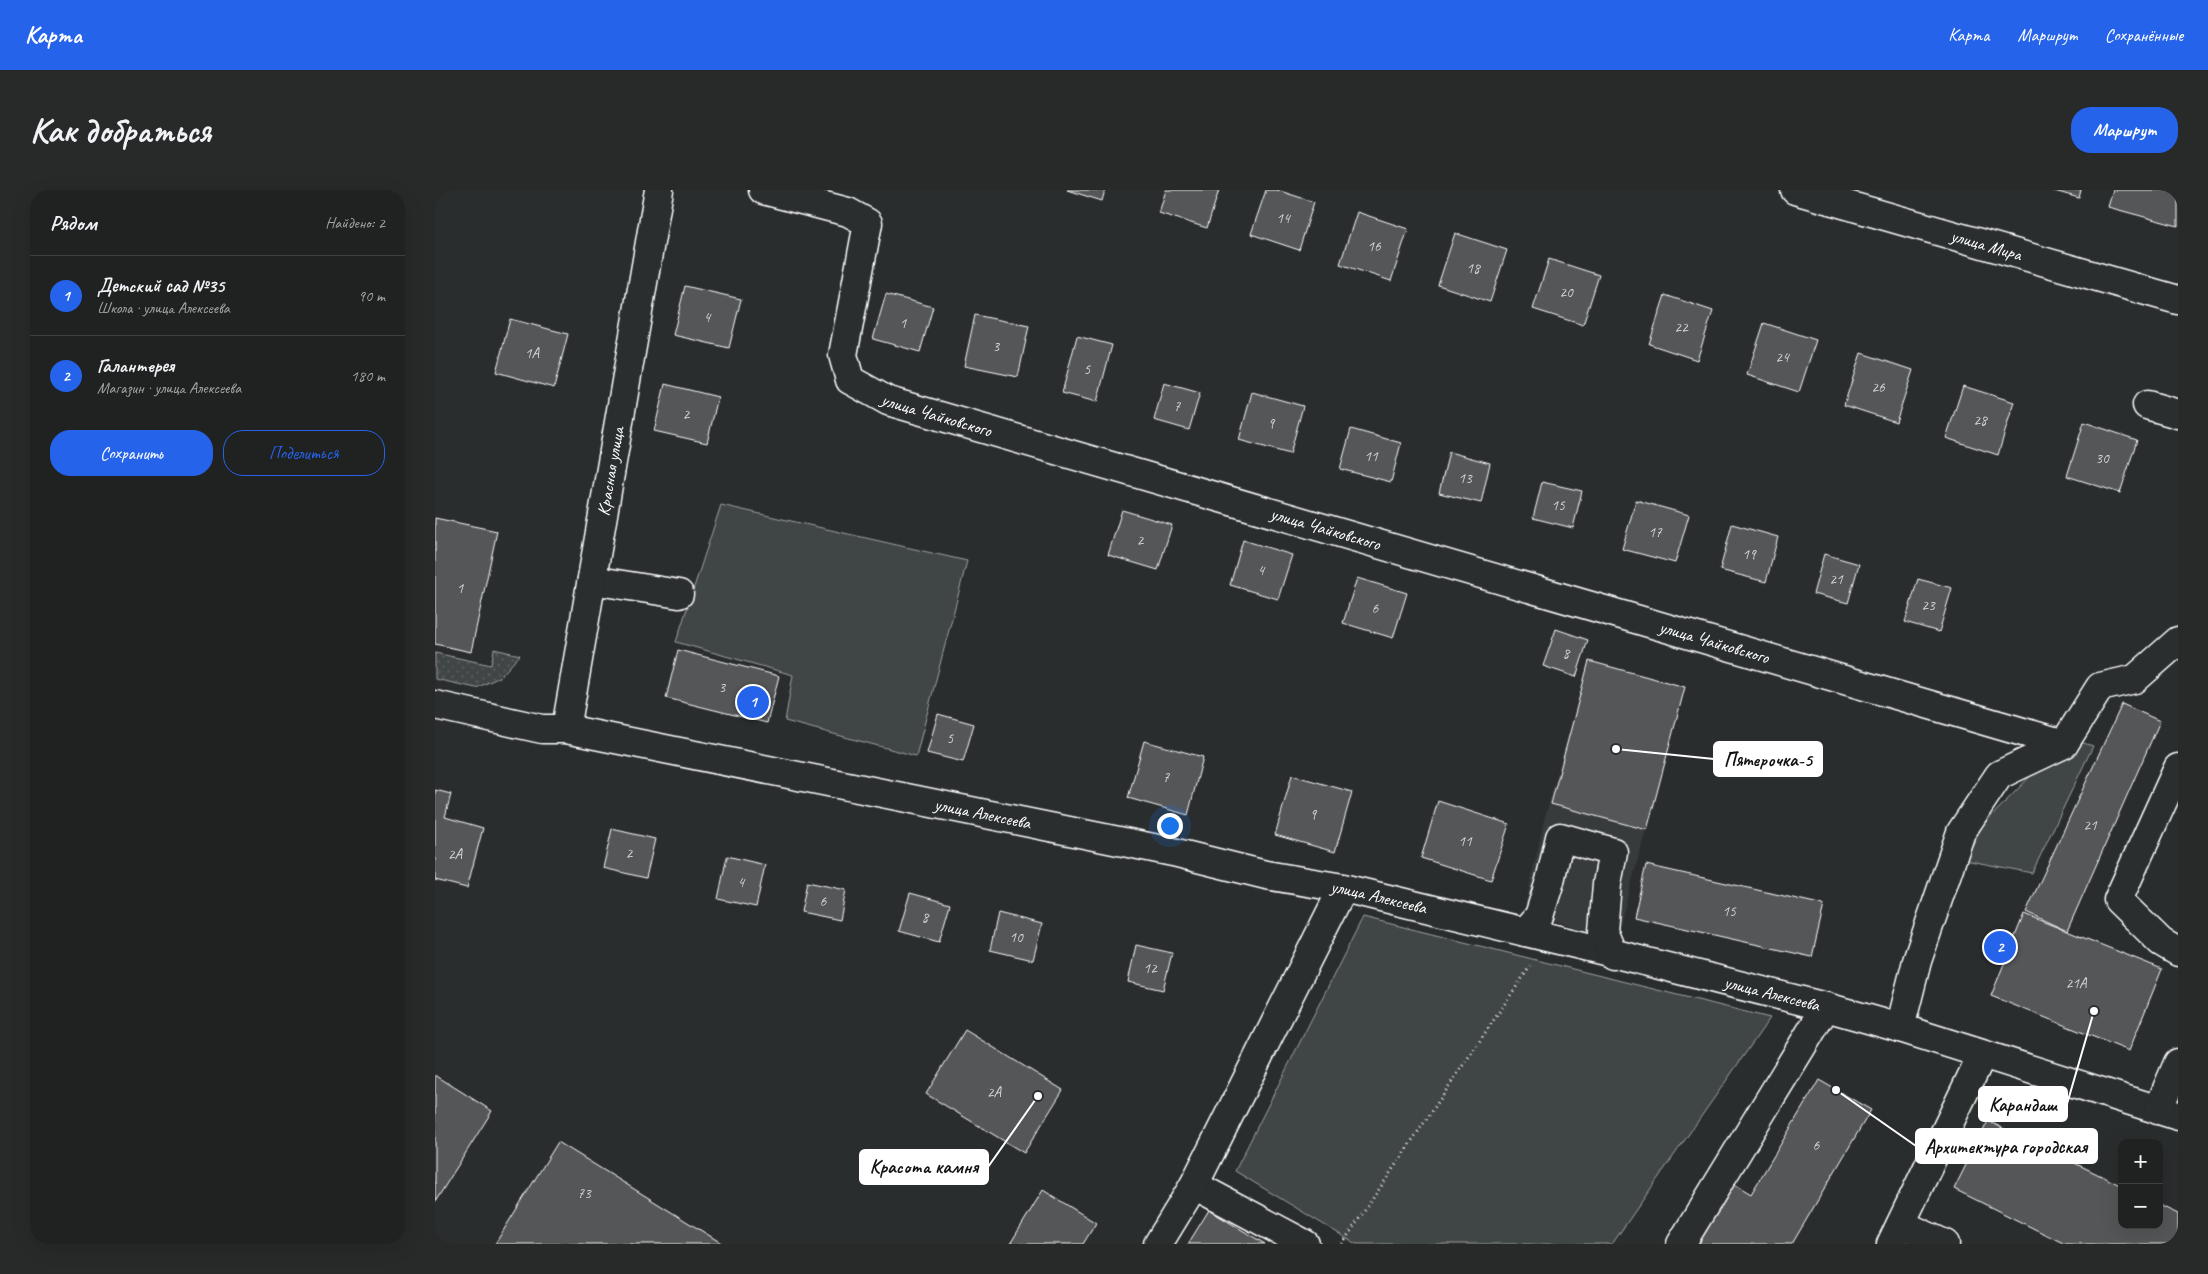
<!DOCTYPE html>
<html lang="ru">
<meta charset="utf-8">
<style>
:root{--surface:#202222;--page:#282a2a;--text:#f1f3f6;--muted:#a2a4a5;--line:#3d3f40;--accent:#2563eb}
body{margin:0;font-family:Caveat,sans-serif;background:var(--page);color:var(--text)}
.controls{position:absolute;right:15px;bottom:15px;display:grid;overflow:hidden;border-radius:10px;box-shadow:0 5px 20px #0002}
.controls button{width:45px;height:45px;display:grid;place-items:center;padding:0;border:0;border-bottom:1px solid var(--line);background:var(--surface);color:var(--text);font:25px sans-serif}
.you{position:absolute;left:734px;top:635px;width:18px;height:18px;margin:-12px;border:4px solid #fff;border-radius:50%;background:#1a73e8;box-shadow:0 0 0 8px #1a73e833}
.badge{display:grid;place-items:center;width:32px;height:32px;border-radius:50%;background:var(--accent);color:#fff;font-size:16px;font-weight:700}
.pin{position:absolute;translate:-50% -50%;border:2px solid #fff;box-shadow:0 1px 5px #0006}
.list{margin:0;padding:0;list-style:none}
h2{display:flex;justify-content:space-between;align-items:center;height:65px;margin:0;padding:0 20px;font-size:21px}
h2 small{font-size:16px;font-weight:400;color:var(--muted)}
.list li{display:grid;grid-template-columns:32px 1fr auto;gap:15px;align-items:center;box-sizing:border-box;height:80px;padding:0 20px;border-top:1px solid var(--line)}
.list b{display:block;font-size:19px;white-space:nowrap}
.list p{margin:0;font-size:16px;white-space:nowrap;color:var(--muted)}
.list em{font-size:16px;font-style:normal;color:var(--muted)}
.actions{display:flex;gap:10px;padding:15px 20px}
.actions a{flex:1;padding:11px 0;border:1px solid var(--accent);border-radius:20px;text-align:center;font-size:18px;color:var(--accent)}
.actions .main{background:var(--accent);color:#fff}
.map{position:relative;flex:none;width:1743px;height:1054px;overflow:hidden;border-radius:20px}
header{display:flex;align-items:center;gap:30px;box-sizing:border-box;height:70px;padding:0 25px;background:var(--accent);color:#fff}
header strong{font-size:24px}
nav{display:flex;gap:28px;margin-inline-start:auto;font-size:18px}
.intro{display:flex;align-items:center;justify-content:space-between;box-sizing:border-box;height:120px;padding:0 30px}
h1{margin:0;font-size:35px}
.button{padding:12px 22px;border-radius:20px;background:var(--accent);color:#fff;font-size:18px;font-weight:700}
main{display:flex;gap:30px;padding:0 30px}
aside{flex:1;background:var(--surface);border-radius:20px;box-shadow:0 5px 20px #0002}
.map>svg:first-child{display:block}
</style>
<header>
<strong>Карта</strong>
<nav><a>Карта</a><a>Маршрут</a><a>Сохранённые</a></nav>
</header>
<div class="intro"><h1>Как добраться</h1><a class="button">Маршрут</a></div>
<main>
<aside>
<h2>Рядом<small>Найдено: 2</small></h2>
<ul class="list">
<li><span class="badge">1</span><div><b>Детский сад №35</b><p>Школа · улица Алексеева</p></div><em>90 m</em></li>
<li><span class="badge">2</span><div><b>Галантерея</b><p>Магазин · улица Алексеева</p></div><em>180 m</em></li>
</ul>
<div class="actions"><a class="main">Сохранить</a><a>Поделиться</a></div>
</aside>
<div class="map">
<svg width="1743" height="1054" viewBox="0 0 1743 1054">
<defs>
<pattern id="grass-dots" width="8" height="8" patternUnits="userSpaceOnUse" patternTransform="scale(1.25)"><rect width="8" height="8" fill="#414445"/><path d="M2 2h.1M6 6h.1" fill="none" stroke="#5e6061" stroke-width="1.8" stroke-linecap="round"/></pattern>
</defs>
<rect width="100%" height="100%" fill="#2a2d2e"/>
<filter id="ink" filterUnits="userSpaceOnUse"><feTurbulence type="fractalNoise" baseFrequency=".02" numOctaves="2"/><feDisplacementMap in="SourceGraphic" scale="10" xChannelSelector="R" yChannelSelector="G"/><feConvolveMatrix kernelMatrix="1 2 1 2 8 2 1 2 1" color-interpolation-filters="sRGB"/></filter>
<g filter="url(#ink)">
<!-- built -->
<path fill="#373a3b" d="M 1154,471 L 1250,497 L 1181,750 L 1089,721 L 1110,627 Z"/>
<!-- grass -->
<path fill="url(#grass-dots)" stroke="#a0a2a2" d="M 59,459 L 85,465 L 65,487 L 41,498 L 0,489 L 0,463 L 56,475 Z"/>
<!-- green -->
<g fill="#414445" stroke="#a0a2a2">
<path d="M 286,315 L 532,371 L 481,566 L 350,531 L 358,485 L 241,452 Z"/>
<path d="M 1648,553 L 1658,556 L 1597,683 L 1530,670 L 1547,636 L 1605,576 Z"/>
<path d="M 928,727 L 1335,828 L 1177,1054 L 921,1054 L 800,981 Z"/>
</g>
<!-- building -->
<g fill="#555758" stroke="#fff">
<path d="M 632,0 L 670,0 L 667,11 Z"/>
<path d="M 731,0 L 784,0 L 772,38 L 724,23 Z"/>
<path d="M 831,0 L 842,0 L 879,12 L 864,60 L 816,44 Z"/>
<path d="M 1616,0 L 1646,0 L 1644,8 Z"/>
<path d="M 1678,0 L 1743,0 L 1743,36 L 1673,17 Z"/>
<path d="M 922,22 L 973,39 L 956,91 L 905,74 Z"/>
<path d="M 1020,43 L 1072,60 L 1055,112 L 1003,95 Z"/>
<path d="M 1114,69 L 1164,85 L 1148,135 L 1098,119 Z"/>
<path d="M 250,96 L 306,109 L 294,158 L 238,145 Z"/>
<path d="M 451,104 L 498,117 L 485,162 L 438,149 Z"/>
<path d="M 1230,105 L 1278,121 L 1262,170 L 1214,154 Z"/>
<path d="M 540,125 L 594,136 L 583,187 L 529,176 Z"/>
<path d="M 75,129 L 133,144 L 119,198 L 61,182 Z"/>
<path d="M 1329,133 L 1381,150 L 1364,202 L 1312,185 Z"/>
<path d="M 642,146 L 677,155 L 662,212 L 627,203 Z"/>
<path d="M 1426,163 L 1478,180 L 1461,232 L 1409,215 Z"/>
<path d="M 729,193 L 765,203 L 754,240 L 719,230 Z"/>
<path d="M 230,194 L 283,207 L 272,253 L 219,241 Z"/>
<path d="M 1528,196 L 1579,212 L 1563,265 L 1511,248 Z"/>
<path d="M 817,202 L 868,216 L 855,264 L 804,250 Z"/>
<path d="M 1649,232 L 1702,250 L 1685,303 L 1632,286 Z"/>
<path d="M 916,239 L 966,253 L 956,292 L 905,279 Z"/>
<path d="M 1014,262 L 1055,273 L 1046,313 L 1004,303 Z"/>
<path d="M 1107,292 L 1147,301 L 1138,338 L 1098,328 Z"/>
<path d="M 1201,310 L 1254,325 L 1240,373 L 1187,359 Z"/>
<path d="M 687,320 L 737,335 L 723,380 L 673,365 Z"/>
<path d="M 0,328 L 62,341 L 36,462 L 0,454 Z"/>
<path d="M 1297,334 L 1343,347 L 1331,392 L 1285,380 Z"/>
<path d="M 808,350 L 857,365 L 843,409 L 795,395 Z"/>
<path d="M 1389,364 L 1424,374 L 1413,413 L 1378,404 Z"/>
<path d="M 922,388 L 972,403 L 958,448 L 908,433 Z"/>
<path d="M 1483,389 L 1517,398 L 1504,442 L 1470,432 Z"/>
<path d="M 1121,439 L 1153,450 L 1141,487 L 1108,476 Z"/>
<path d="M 243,460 L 344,486 L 332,533 L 231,508 Z"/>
<path d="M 1154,471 L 1250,497 L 1212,640 L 1116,614 Z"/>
<path d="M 1687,514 L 1725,531 L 1632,741 L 1591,722 Z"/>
<path d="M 503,524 L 539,534 L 528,572 L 492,563 Z"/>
<path d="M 709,551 L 768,567 L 753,625 L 693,608 Z"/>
<path d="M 857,585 L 917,602 L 900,662 L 840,645 Z"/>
<path d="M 0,600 L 16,604 L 10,627 L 48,638 L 32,698 L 0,690 Z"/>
<path d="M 1003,611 L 1074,634 L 1056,690 L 986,668 Z"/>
<path d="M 177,639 L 220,649 L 211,688 L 168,678 Z"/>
<path d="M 292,666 L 330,675 L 321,717 L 283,709 Z"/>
<path d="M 1211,675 L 1389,715 L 1377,767 L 1199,727 Z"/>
<path d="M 372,692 L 411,700 L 405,730 L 366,722 Z"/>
<path d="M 475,703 L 515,714 L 504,752 L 464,741 Z"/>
<path d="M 563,723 L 607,734 L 598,770 L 555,760 Z"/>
<path d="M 1589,724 L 1727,779 L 1694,861 L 1556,806 Z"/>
<path d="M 701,755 L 737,763 L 728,800 L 693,792 Z"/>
<path d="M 530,840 L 628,900 L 589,963 L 491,904 Z"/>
<path d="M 0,885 L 57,921 L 0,1012 Z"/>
<path d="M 1384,890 L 1436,920 L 1357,1054 L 1252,1054 L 1291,989 L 1316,1004 Z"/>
<path d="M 1553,931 L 1687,996 L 1687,1035 L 1724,1035 L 1724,1015 L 1743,1024 L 1743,1054 L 1630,1054 L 1519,999 Z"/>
<path d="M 123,952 L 288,1054 L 60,1054 Z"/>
<path d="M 608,1000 L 661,1033 L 648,1054 L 575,1054 Z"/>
<path d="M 774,1020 L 830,1054 L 753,1054 Z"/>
</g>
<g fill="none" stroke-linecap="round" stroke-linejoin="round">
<defs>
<g id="minor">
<path id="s1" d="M 328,0 L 413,22 L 433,33 L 408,165 L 415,190 L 453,211 L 1629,554"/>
<path d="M 1712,215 L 1743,224"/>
<path d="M 157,390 L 244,404"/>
<path id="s2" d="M 0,515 L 107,539 L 131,539 L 224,0"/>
<path id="s3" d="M 131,539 L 738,662 L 831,685 L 908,698 L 1161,759 L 1391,817 L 1465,838 L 1743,926"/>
<path d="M 1743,578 L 1683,710 L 1726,752 L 1743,762"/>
<path d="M 1090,742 L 1104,726 L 1115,691 L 1125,647 L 1178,662 L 1172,694 L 1168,741 L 1178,765"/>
<path d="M 1465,838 L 1482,771 L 1526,642 L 1564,585 L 1629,554 L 1665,497 L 1700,489 L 1743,451"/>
<path d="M 1723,920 L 1743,873"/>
<path d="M 759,995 L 870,1054"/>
<path d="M 1466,1034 L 1510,1054"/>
<path d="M 723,1054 L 759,995 L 908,698"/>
<path d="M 1246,1054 L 1391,817"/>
<path d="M 1456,1054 L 1547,865"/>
</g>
<g id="major">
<path id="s4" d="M 1360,0 L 1743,110"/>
</g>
</defs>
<!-- minor casing -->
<use href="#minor" stroke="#fff" stroke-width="31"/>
<!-- major casing -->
<use href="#major" stroke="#fff" stroke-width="31"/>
<!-- path -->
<path stroke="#fff" stroke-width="3" stroke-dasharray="1 4" stroke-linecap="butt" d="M 907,1054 L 1096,775"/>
<!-- minor -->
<use href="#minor" stroke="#2a2d2e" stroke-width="28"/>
<!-- major -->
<use href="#major" stroke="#2a2d2e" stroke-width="28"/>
</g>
</g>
<g text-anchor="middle" stroke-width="4.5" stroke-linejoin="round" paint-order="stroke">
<!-- number labels -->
<g font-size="15" fill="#d4d5d5">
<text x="848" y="33">14</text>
<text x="939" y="61">16</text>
<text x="1038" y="83">18</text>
<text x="1131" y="107">20</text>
<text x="272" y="132">4</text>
<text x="468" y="138">1</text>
<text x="1246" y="142">22</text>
<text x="561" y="161">3</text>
<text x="97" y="168">1А</text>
<text x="1347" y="172">24</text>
<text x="652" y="184">5</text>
<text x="1443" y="202">26</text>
<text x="742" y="221">7</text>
<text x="251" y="229">2</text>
<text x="1545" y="235">28</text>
<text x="836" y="238">9</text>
<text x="936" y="271">11</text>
<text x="1667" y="273">30</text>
<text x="1030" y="293">13</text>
<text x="1123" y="320">15</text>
<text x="1220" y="347">17</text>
<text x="705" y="355">2</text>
<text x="1314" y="369">19</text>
<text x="826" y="385">4</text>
<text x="1401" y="394">21</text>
<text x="25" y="403">1</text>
<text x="1493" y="420">23</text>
<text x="940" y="423">6</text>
<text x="1131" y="468">8</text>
<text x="287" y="502">3</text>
<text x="515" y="553">5</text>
<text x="731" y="592">7</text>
<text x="878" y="629">9</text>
<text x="1655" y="640">21</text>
<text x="1030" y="656">11</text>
<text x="194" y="668">2</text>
<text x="20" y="669">2А</text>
<text x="306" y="697">4</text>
<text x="388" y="716">6</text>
<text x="1294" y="726">15</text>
<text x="490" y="732">8</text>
<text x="581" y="752">10</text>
<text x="715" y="783">12</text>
<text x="1641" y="798">21А</text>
<text x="559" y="907">2А</text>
<text x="1381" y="960">6</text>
<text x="149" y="1008">73</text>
</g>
<!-- street labels -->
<g font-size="18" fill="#fff" stroke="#2a2d2e">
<text dy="6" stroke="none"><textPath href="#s4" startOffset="199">улица Мира</textPath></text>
<text dy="6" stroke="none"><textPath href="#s1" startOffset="365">улица Чайковского</textPath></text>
<text dy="6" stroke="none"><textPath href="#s2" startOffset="395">Красная улица</textPath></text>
<text dy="6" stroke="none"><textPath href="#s1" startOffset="770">улица Чайковского</textPath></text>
<text dy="6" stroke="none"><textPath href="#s1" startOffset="1175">улица Чайковского</textPath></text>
<text dy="6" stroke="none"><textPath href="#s3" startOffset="425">улица Алексеева</textPath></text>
<text dy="6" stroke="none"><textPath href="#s3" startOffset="830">улица Алексеева</textPath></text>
<text dy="6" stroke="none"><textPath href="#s3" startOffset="1235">улица Алексеева</textPath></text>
</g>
</g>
<!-- callouts -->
<path fill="none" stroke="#fff" stroke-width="2" d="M1181 559L1279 569M1659 821L1632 914M1401 900L1481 956M603 906L553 977"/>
<g fill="#fff" stroke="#2a2d2e" stroke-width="2">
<circle cx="1181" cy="559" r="5"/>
<circle cx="1659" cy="821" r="5"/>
<circle cx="1401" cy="900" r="5"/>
<circle cx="603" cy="906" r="5"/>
</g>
<g fill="#fff" stroke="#fff" stroke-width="2">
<rect x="1279" y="552" width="108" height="34" rx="5"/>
<rect x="1544" y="897" width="88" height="34" rx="5"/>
<rect x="1481" y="939" width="181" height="34" rx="5"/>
<rect x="425" y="960" width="128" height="34" rx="5"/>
</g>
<g font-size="19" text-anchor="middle" font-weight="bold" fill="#111">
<text x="1333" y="576">Пятерочка-5</text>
<text x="1588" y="921">Карандаш</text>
<text x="1571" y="963">Архитектура городская</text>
<text x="489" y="983">Красота камня</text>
</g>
</svg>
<div class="controls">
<button>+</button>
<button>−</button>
</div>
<div class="you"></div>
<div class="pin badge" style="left:318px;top:512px">1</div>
<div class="pin badge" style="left:1565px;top:757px">2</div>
</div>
</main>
